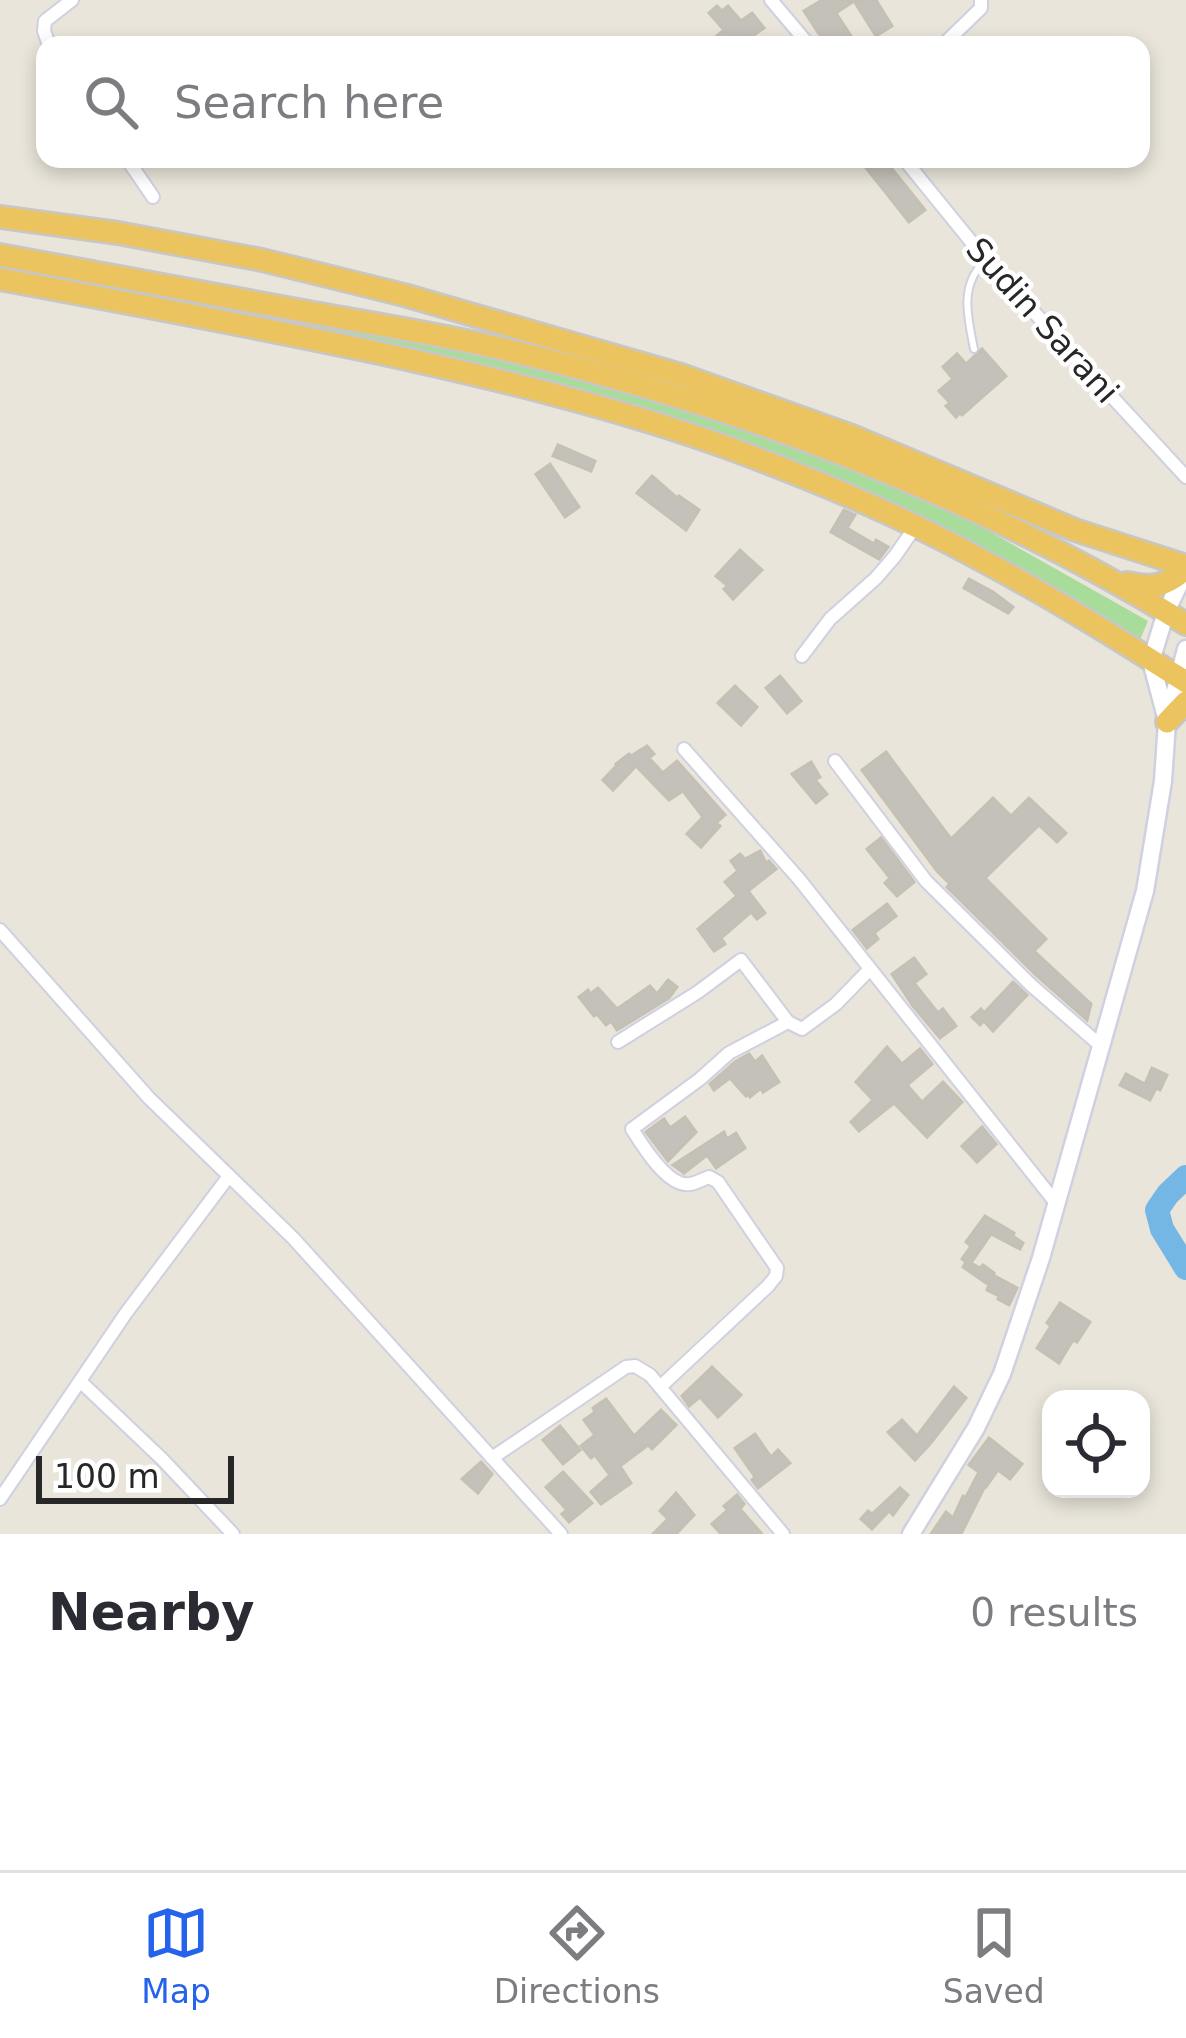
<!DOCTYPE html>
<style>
:root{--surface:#fff;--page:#f2f2f3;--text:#2b2b33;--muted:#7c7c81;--line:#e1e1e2;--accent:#2563eb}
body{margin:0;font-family:"DejaVu Sans",sans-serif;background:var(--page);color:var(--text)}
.controls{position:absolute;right:36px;bottom:36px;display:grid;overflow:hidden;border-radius:24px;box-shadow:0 6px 18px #0003}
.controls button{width:108px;height:108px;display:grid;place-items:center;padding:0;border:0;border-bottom:3px solid var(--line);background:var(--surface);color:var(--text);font:60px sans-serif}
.scale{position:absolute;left:36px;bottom:30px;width:198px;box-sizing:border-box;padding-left:12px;border:6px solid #272727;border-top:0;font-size:33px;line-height:42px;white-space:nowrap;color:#272727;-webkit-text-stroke:9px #fff;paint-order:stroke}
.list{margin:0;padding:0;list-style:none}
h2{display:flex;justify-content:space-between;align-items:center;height:156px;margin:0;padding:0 48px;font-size:51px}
h2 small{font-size:39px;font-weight:400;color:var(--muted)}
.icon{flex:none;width:66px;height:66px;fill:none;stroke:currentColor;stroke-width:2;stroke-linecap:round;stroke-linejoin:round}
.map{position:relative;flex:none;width:1186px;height:1534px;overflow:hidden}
.search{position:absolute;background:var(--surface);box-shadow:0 6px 18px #0003;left:36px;right:36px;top:36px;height:132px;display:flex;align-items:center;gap:30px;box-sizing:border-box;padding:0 42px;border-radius:24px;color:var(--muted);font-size:45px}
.sheet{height:336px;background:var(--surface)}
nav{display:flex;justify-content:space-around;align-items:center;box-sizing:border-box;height:168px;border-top:3px solid var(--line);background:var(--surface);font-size:33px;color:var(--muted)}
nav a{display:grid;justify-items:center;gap:6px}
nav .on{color:var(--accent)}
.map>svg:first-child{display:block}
</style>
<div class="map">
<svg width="1186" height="1534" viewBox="0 0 1186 1534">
<rect width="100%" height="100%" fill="#e9e5da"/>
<!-- green -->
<path fill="#a8dc9a" d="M 0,261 L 483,351 L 650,395 L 751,428 L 962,516 L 1148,621 L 1139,642 L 952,537 L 645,411 L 483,365 L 0,273 Z"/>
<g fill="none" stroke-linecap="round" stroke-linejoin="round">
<!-- river -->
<path stroke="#74b7e4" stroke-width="24" d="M 1186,1177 L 1168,1194 L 1157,1210 L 1162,1229 L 1186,1268"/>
</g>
<!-- building -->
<g fill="#c4c1ba" stroke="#c4c0b4" stroke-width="3">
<path d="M 822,0 L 876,0 L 892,26 L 876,36 L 854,1 L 836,13 L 853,39 L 844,45 L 831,45 L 824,35 L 821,37 L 804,11 Z"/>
<path d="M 717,6 L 722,11 L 728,6 L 741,21 L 752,13 L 764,28 L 740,45 L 706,45 L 724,30 L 709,13 Z"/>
<path d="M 859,159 L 884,159 L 925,210 L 909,222 Z"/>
<path d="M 982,349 L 1006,376 L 962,415 L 960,413 L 956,417 L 946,406 L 950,403 L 939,391 L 953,379 L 943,367 L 957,354 L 966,364 Z"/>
<path d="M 558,445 L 595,461 L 591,471 L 553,456 Z"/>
<path d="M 550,464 L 579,507 L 565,517 L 536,474 Z"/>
<path d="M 652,476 L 677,498 L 679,496 L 699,510 L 686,530 L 637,493 Z"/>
<path d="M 844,510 L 855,515 L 847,528 L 874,544 L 876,540 L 888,547 L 879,559 L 831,532 Z"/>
<path d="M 740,550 L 762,570 L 733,599 L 724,589 L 728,586 L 716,576 Z"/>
<path d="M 969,579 L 993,592 L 1013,607 L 1008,613 L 964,588 Z"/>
<path d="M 780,676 L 801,701 L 787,713 L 766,688 Z"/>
<path d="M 735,686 L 757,707 L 741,725 L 718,703 Z"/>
<path d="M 647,746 L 654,754 L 649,758 L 663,773 L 677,761 L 725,815 L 716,823 L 720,826 L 701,847 L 687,834 L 703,817 L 683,791 L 669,800 L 636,766 L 613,790 L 603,780 L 617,765 L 616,764 L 629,754 L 631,756 Z"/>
<path d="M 886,752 L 951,839 L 993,798 L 1011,816 L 1029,798 L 1066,833 L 1057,842 L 1039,825 L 985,878 L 1046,939 L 1034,951 L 1091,1004 L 1087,1020 L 1038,977 L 947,887 L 950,884 L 937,871 L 862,770 Z"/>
<path d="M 811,762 L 820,777 L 815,780 L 827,794 L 816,803 L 792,774 Z"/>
<path d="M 881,838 L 914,882 L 897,896 L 885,883 L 890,878 L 867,849 Z"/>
<path d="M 760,851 L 766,863 L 769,861 L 776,869 L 748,891 L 765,913 L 757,919 L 751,912 L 721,938 L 725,944 L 714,951 L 698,929 L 737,896 L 725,882 L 738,871 L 731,861 L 740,854 L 745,859 Z"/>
<path d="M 887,904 L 896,916 L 874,933 L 878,939 L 867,948 L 853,930 Z"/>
<path d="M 914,958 L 926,974 L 914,983 L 938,1013 L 943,1009 L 956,1026 L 940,1038 L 913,1006 L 892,974 Z"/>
<path d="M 668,980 L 677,987 L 669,998 L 617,1030 L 611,1021 L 606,1025 L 597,1014 L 594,1016 L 579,997 L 588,990 L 590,994 L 598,988 L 617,1009 L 650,986 L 657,994 Z"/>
<path d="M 1013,982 L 1027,995 L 993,1031 L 984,1021 L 980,1025 L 972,1017 L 981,1009 L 984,1013 Z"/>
<path d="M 887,1047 L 902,1064 L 920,1049 L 932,1064 L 907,1085 L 922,1102 L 943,1082 L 962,1102 L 927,1137 L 894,1103 L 859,1131 L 851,1122 L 873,1100 L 856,1082 Z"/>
<path d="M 749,1054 L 755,1062 L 762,1056 L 779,1082 L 763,1092 L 761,1088 L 750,1097 L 748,1094 L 746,1096 L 730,1078 L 714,1090 L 710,1084 L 735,1062 Z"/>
<path d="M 1152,1068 L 1167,1075 L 1160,1090 L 1156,1088 L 1150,1100 L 1120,1085 L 1126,1074 L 1145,1084 Z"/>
<path d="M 685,1117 L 696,1132 L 668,1161 L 646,1132 L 664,1119 L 670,1128 Z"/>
<path d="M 982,1127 L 996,1144 L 977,1162 L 962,1146 Z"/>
<path d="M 724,1132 L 727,1139 L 736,1133 L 745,1148 L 716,1168 L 707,1155 L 684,1173 L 673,1165 Z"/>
<path d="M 985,1216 L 1014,1233 L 1013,1236 L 1023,1243 L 1020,1249 L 991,1234 L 971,1263 L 980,1268 L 983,1265 L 994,1273 L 993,1275 L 1017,1288 L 1009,1305 L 998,1299 L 999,1296 L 987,1290 L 989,1285 L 963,1267 L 966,1262 L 962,1259 L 971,1246 L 966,1242 Z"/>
<path d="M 1060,1303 L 1090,1322 L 1077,1342 L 1073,1340 L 1059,1363 L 1037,1348 L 1051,1326 L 1047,1323 Z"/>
<path d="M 712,1367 L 741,1395 L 718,1417 L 700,1397 L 689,1406 L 682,1396 Z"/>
<path d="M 954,1387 L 966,1398 L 930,1444 L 915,1460 L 888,1432 L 902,1420 L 917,1436 Z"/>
<path d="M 606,1399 L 634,1436 L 661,1410 L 676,1425 L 652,1449 L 648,1445 L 620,1466 L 631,1483 L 601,1504 L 591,1492 L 610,1475 L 595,1455 L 591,1458 L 581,1446 L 595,1435 L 584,1420 L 595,1412 L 593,1408 Z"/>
<path d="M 560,1426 L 580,1450 L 563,1464 L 543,1440 Z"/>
<path d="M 755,1434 L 771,1457 L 778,1450 L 790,1463 L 758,1488 L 752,1480 L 755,1477 L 735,1448 Z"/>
<path d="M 989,1438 L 1022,1464 L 1010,1479 L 998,1470 L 986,1487 L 985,1486 L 961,1534 L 931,1534 L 946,1512 L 953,1518 L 963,1496 L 966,1497 L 979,1472 L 969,1465 Z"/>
<path d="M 481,1462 L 492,1474 L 478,1493 L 462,1479 Z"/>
<path d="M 563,1472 L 592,1503 L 569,1522 L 562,1514 L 567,1510 L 546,1487 Z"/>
<path d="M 900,1488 L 908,1495 L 893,1515 L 889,1511 L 872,1529 L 861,1519 L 868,1511 L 872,1514 Z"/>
<path d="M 676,1493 L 694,1515 L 676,1534 L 653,1534 L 668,1519 L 660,1511 Z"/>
<path d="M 737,1495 L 744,1504 L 740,1509 L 762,1534 L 721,1534 L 712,1524 L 728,1510 L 724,1506 Z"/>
</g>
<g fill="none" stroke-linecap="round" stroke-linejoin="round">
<defs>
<path id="service" d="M 974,349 C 968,318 959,286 984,262"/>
<g id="minor">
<path d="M 771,0 L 809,45"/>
<path d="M 49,45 L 44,31 L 45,21 L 72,0"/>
<path d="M 943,45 L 981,8 L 981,0"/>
<path d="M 127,159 L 153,197"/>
<path d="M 904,159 L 986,260 L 1186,477"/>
<path d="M 802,656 L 830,619 L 876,578 L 895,556 L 915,527"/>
<path d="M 684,749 L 799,879 L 1056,1203"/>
<path d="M 835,761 L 926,881 L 1031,985 L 1101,1046"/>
<path d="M 0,930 L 149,1098 L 293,1238 L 561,1534"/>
<path d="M 618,1042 L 698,992 L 741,960 L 788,1022 L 802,1029 L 836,1004 L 870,969"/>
<path d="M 81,1382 L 162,1459 L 233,1534"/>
<path d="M 660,1387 L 768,1286 L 776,1276 L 777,1268 L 718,1182 L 709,1177 C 703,1179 697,1183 690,1184 C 668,1188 642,1145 632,1129 L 700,1079 L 729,1053 L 788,1022"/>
<path d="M 492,1458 L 626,1367 L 635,1366 L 650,1375 L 783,1534"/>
<path d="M 0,1499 L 126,1313 L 229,1176"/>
</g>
<g id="secondary">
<path d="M 1167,721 L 1151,661 L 1166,612 L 1186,570"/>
<path d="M 911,1534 L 976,1428 L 1002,1374 L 1041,1258 L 1145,891 L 1163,781 L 1167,722 L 1186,649"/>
</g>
<g id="trunk">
<path d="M 0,217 L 118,233 L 262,260 L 404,295 L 681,375 L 852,436 L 1075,530 L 1186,566"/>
<path d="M 0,255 C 101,274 202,293 303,311 C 368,323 434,333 499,348 C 737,404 978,495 1186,624"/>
<path d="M 0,279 C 125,302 250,326 375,352 C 494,378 611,406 726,447 C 813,479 902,516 983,561 C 1053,598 1120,640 1186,682"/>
<path d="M 1127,583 C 1152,589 1167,586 1186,568"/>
<path d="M 1167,722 L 1186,702"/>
</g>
</defs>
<!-- service casing -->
<use href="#service" stroke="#cfd0e0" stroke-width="10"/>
<!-- minor casing -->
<use href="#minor" stroke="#cfd0e0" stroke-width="16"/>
<!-- secondary casing -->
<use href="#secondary" stroke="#cfd0e0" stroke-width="21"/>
<!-- trunk casing -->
<use href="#trunk" stroke="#c7c7c7" stroke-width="26"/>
<!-- service -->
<use href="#service" stroke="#fff" stroke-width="6"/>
<!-- minor -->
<use href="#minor" stroke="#fff" stroke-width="12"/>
<!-- secondary -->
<use href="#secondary" stroke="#fff" stroke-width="16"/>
<!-- trunk -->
<use href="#trunk" stroke="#ebc460" stroke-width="21"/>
</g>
<g text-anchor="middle" stroke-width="9" stroke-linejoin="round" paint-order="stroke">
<!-- street labels -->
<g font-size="33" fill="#272727" stroke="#fff">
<text transform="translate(1043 320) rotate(48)" y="12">Sudin Sarani</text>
</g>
</g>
</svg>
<div class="controls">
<button><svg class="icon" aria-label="locate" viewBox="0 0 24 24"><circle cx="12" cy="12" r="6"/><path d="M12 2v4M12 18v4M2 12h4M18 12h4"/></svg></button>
</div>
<div class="scale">100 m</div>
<div class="search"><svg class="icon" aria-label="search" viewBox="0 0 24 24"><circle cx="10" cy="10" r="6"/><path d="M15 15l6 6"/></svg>Search here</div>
</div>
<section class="sheet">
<h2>Nearby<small>0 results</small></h2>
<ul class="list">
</ul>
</section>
<nav>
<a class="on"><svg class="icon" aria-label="map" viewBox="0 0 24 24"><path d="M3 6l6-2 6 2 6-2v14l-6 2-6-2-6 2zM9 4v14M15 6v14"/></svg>Map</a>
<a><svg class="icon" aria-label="directions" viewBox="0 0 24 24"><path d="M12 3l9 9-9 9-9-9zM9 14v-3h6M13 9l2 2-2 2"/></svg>Directions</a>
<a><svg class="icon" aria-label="saved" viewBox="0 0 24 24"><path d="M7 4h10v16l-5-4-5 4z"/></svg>Saved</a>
</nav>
